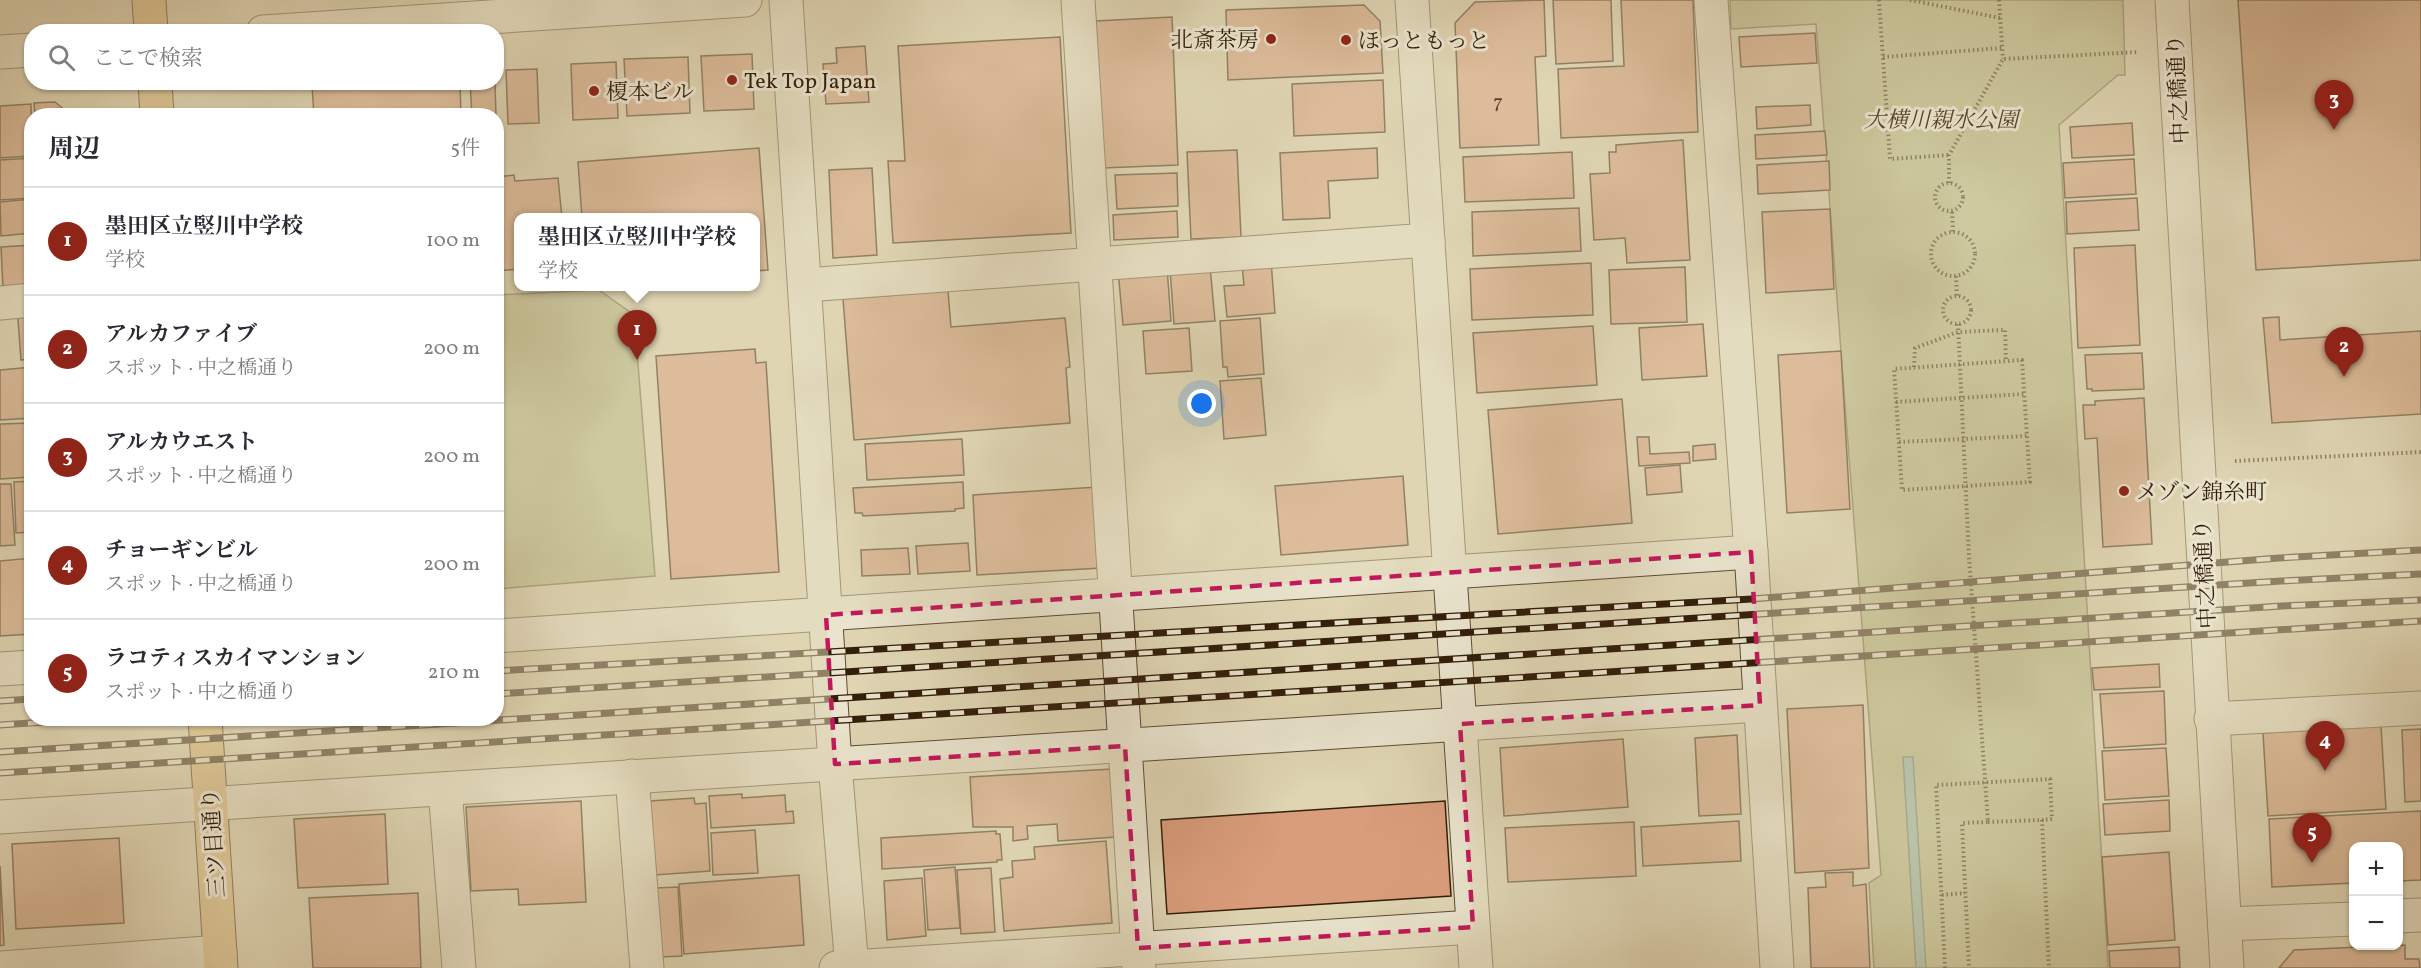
<!DOCTYPE html>
<html lang="ja">
<meta charset="utf-8">
<style>
:root{--surface:#fff;--page:#f7f7f7;--text:#2b2b33;--muted:#7c7c81;--line:#e1e1e2;--accent:#8f2418}
body{margin:0;font-family:Vollkorn,"Noto Serif JP",serif;background:var(--page);color:var(--text)}
.controls{position:absolute;right:18px;bottom:18px;display:grid;overflow:hidden;border-radius:12px;box-shadow:0 2px 4px #0004}
.controls button{width:54px;height:54px;display:grid;place-items:center;padding:0;border:0;border-bottom:2px solid var(--line);background:var(--surface);color:var(--text);font:30px sans-serif}
.you{position:absolute;left:1202px;top:404px;width:21px;height:21px;margin:-15px;border:4px solid #fff;border-radius:50%;background:#1a73e8;box-shadow:0 0 0 9px #1a73e833}
.badge{display:grid;place-items:center;width:39px;height:39px;border-radius:50%;background:var(--accent);color:#fff;font-size:20px;font-weight:700}
.pin{position:absolute;translate:-50% -50px;filter:drop-shadow(0 2px 3px #0008)}
.pin::after{content:'';position:absolute;top:32px;width:21px;height:18px;background:inherit;clip-path:polygon(0 0,100% 0,50% 100%)}
.popup{position:absolute;left:514px;top:213px;width:246px;height:78px;box-sizing:border-box;display:grid;place-content:center;border-radius:12px;background:var(--surface);filter:drop-shadow(0 2px 4px #0005);font-size:20px;white-space:nowrap;color:var(--muted)}
.popup b{font-size:22px;color:var(--text)}
.popup::after{content:'';position:absolute;left:50%;top:100%;margin-left:-12px;border:12px solid transparent;border-top-color:var(--surface)}
.list{margin:0;padding:0;list-style:none}
h2{display:flex;justify-content:space-between;align-items:center;height:78px;margin:0;padding:0 24px;font-size:26px}
h2 small{font-size:20px;font-weight:400;color:var(--muted)}
.list li{display:grid;grid-template-columns:39px 1fr auto;gap:18px;align-items:center;box-sizing:border-box;height:108px;padding:0 24px;border-top:2px solid var(--line)}
.list b{display:block;font-size:22px;white-space:nowrap}
.list p{margin:0;font-size:20px;white-space:nowrap;color:var(--muted)}
.list em{font-size:20px;font-style:normal;color:var(--muted)}
.icon{flex:none;width:33px;height:33px;fill:none;stroke:currentColor;stroke-width:2;stroke-linecap:round;stroke-linejoin:round}
.map{position:relative;flex:none;width:2421px;height:968px;overflow:hidden}
.search{position:absolute;background:var(--surface);box-shadow:0 2px 4px #0004;left:24px;top:24px;width:480px;height:66px;display:flex;align-items:center;gap:15px;box-sizing:border-box;padding:0 21px;border-radius:24px;color:var(--muted);font-size:22px}
.panel{position:absolute;background:var(--surface);box-shadow:0 2px 4px #0004;left:24px;top:108px;width:480px;height:618px;border-radius:24px}
.map>svg:first-child{display:block}
</style>
<div class="map">
<svg width="2421" height="968" viewBox="0 0 2421 968">
<rect width="100%" height="100%" fill="#dfd5b3"/>
<filter id="stains"><feTurbulence type="fractalNoise" baseFrequency=".00333" numOctaves="4"/><feColorMatrix values="0 0 0 0 .2 0 0 0 0 .09 0 0 0 0 .02 0 0 0 .5 -.17"/></filter>
<radialGradient id="worn" r=".72"><stop offset=".6" stop-color="#630" stop-opacity="0"/><stop offset="1" stop-color="#630" stop-opacity=".3"/></radialGradient>
<!-- green -->
<g fill="#babb87" stroke="#766c48" stroke-width="1.5">
<path d="M 1730,0 L 2123,0 L 2125,75 L 2118,75 L 2059,125 L 2108,968 L 1874,968 L 1869,883 L 1881,875 L 1816,24 L 1731,29 Z"/>
<path d="M 599,290 L 634,315 L 655,576 L 497,589 L 497,295 Z"/>
</g>
<!-- water -->
<path fill="#93b9ac" stroke="#6d7b6b" stroke-width="1.5" d="M 1903,757 L 1913,757 L 1926,968 L 1916,968 Z"/>
<!-- building -->
<g fill="#da9d7c" stroke="#331e09" stroke-width="1.5">
<path d="M 1544,0 L 1546,56 L 1535,57 L 1539,145 L 1460,148 L 1455,23 L 1475,2 Z"/>
<path d="M 1553,0 L 1611,0 L 1613,61 L 1556,64 Z"/>
<path d="M 1621,0 L 1693,0 L 1698,132 L 1561,138 L 1558,69 L 1624,66 Z"/>
<path d="M 2238,0 L 2421,0 L 2421,260 L 2256,270 Z"/>
<path d="M 1364,5 L 1380,21 L 1383,73 L 1228,80 L 1226,10 Z"/>
<path d="M 1172,17 L 1178,165 L 1103,168 L 1096,21 Z"/>
<path d="M 1815,33 L 1817,63 L 1741,67 L 1739,37 Z"/>
<path d="M 1060,37 L 1071,233 L 893,243 L 888,161 L 905,161 L 898,46 Z"/>
<path d="M 865,46 L 869,102 L 826,104 L 823,64 L 837,63 L 836,48 Z"/>
<path d="M 752,54 L 754,109 L 704,111 L 701,56 Z"/>
<path d="M 688,57 L 690,113 L 627,116 L 624,59 Z"/>
<path d="M 616,62 L 618,118 L 573,120 L 571,64 Z"/>
<path d="M 537,69 L 539,123 L 508,124 L 506,70 Z"/>
<path d="M 1383,80 L 1385,132 L 1294,136 L 1292,84 Z"/>
<path d="M 381,82 L 460,82 L 461,116 L 314,116 L 312,85 Z"/>
<path d="M 470,82 L 495,82 L 496,116 L 472,116 Z"/>
<path d="M 55,102 L 72,116 L 35,116 L 34,103 Z"/>
<path d="M 31,104 L 32,156 L 0,158 L 0,106 Z"/>
<path d="M 1810,105 L 1811,125 L 1757,129 L 1756,107 Z"/>
<path d="M 274,113 L 274,116 L 221,115 Z"/>
<path d="M 2132,123 L 2134,155 L 2072,158 L 2070,127 Z"/>
<path d="M 1825,131 L 1827,155 L 1756,159 L 1755,135 Z"/>
<path d="M 1683,140 L 1690,260 L 1627,263 L 1625,238 L 1594,240 L 1590,174 L 1610,173 L 1609,152 L 1616,152 L 1616,145 Z"/>
<path d="M 759,148 L 768,270 L 756,271 L 756,218 L 582,218 L 578,162 Z"/>
<path d="M 1377,148 L 1378,178 L 1328,181 L 1330,218 L 1283,220 L 1280,153 Z"/>
<path d="M 1237,150 L 1241,237 L 1191,239 L 1187,152 Z"/>
<path d="M 1572,152 L 1574,198 L 1465,202 L 1463,157 Z"/>
<path d="M 32,158 L 32,198 L 0,200 L 0,160 Z"/>
<path d="M 2134,159 L 2136,194 L 2065,198 L 2063,163 Z"/>
<path d="M 1829,161 L 1830,190 L 1758,194 L 1757,165 Z"/>
<path d="M 872,168 L 877,255 L 833,258 L 829,170 Z"/>
<path d="M 1177,173 L 1178,206 L 1117,209 L 1115,175 Z"/>
<path d="M 514,175 L 515,181 L 558,178 L 562,218 L 518,218 L 518,269 L 496,271 L 496,177 Z"/>
<path d="M 2137,198 L 2139,230 L 2067,234 L 2066,202 Z"/>
<path d="M 32,199 L 32,233 L 1,236 L 0,202 Z"/>
<path d="M 1579,208 L 1581,251 L 1473,256 L 1472,212 Z"/>
<path d="M 1830,209 L 1834,289 L 1766,293 L 1762,212 Z"/>
<path d="M 1177,211 L 1178,237 L 1114,240 L 1113,215 Z"/>
<path d="M 32,245 L 32,284 L 3,287 L 1,247 Z"/>
<path d="M 2135,245 L 2140,345 L 2078,348 L 2074,248 Z"/>
<path d="M 1271,261 L 1275,313 L 1227,317 L 1224,286 L 1244,285 L 1242,264 Z"/>
<path d="M 1591,263 L 1593,315 L 1472,320 L 1470,269 Z"/>
<path d="M 1210,266 L 1215,321 L 1174,324 L 1170,269 Z"/>
<path d="M 1167,267 L 1171,321 L 1123,325 L 1118,270 Z"/>
<path d="M 1685,267 L 1687,322 L 1611,324 L 1609,270 Z"/>
<path d="M 948,291 L 951,327 L 1065,318 L 1070,367 L 1066,368 L 1070,423 L 854,440 L 843,299 Z"/>
<path d="M 32,306 L 32,359 L 21,360 L 17,307 Z"/>
<path d="M 2279,317 L 2280,340 L 2421,331 L 2421,414 L 2272,423 L 2263,318 Z"/>
<path d="M 1260,318 L 1264,374 L 1228,377 L 1227,367 L 1223,367 L 1220,321 Z"/>
<path d="M 1703,324 L 1707,376 L 1642,380 L 1639,328 Z"/>
<path d="M 1593,326 L 1597,385 L 1477,393 L 1473,333 Z"/>
<path d="M 1189,328 L 1192,371 L 1146,374 L 1143,331 Z"/>
<path d="M 755,349 L 756,363 L 766,362 L 779,572 L 671,579 L 656,356 Z"/>
<path d="M 1841,351 L 1850,509 L 1787,513 L 1778,355 Z"/>
<path d="M 2142,353 L 2144,389 L 2092,391 L 2092,389 L 2087,389 L 2085,355 Z"/>
<path d="M 32,367 L 32,418 L 0,420 L 0,370 Z"/>
<path d="M 1261,378 L 1266,435 L 1224,439 L 1220,381 Z"/>
<path d="M 2144,398 L 2152,544 L 2103,547 L 2097,438 L 2085,439 L 2083,405 L 2095,405 L 2095,401 Z"/>
<path d="M 1622,399 L 1632,523 L 1498,534 L 1488,410 Z"/>
<path d="M 32,423 L 32,477 L 0,479 L 0,424 Z"/>
<path d="M 1637,437 L 1649,437 L 1650,454 L 1689,452 L 1690,463 L 1639,466 Z"/>
<path d="M 962,439 L 964,475 L 867,480 L 865,444 Z"/>
<path d="M 1715,444 L 1716,459 L 1693,461 L 1693,446 Z"/>
<path d="M 1680,465 L 1682,492 L 1647,495 L 1645,468 Z"/>
<path d="M 1403,476 L 1408,545 L 1281,555 L 1275,486 Z"/>
<path d="M 32,481 L 32,532 L 16,533 L 14,482 Z"/>
<path d="M 963,482 L 964,508 L 955,509 L 955,511 L 863,516 L 862,513 L 855,513 L 853,488 Z"/>
<path d="M 0,484 L 11,484 L 15,545 L 0,546 Z"/>
<path d="M 1097,487 L 1102,568 L 977,575 L 973,495 Z"/>
<path d="M 968,543 L 970,571 L 918,574 L 916,546 Z"/>
<path d="M 908,548 L 910,574 L 862,576 L 861,550 Z"/>
<path d="M 32,558 L 32,634 L 0,636 L 0,561 Z"/>
<path d="M 2159,664 L 2160,687 L 2094,690 L 2092,668 Z"/>
<path d="M 2164,691 L 2166,744 L 2104,748 L 2100,694 Z"/>
<path d="M 1863,705 L 1869,868 L 1795,873 L 1787,709 Z"/>
<path d="M 2381,726 L 2386,809 L 2268,816 L 2263,733 Z"/>
<path d="M 2421,729 L 2421,801 L 2405,802 L 2402,730 Z"/>
<path d="M 1737,735 L 1741,814 L 1699,816 L 1695,738 Z"/>
<path d="M 1623,739 L 1628,807 L 1504,816 L 1500,748 Z"/>
<path d="M 2166,748 L 2169,796 L 2105,800 L 2102,751 Z"/>
<path d="M 1112,769 L 1116,837 L 1058,841 L 1057,824 L 1027,826 L 1028,839 L 1013,841 L 1013,827 L 973,827 L 970,777 Z"/>
<path d="M 742,794 L 742,798 L 785,795 L 786,812 L 793,811 L 794,823 L 711,828 L 709,796 Z"/>
<path d="M 694,798 L 695,804 L 706,803 L 710,871 L 655,875 L 650,801 Z"/>
<path d="M 2169,800 L 2170,831 L 2105,835 L 2103,804 Z"/>
<path d="M 581,801 L 586,902 L 519,905 L 518,889 L 471,891 L 466,807 Z"/>
<path d="M 1445,801 L 1451,896 L 1167,914 L 1161,820 Z"/>
<path d="M 2421,811 L 2421,880 L 2398,881 L 2398,846 L 2354,846 L 2354,883 L 2272,887 L 2269,819 Z"/>
<path d="M 385,814 L 388,884 L 298,888 L 294,819 Z"/>
<path d="M 1739,821 L 1741,861 L 1643,866 L 1641,827 Z"/>
<path d="M 1634,822 L 1636,876 L 1508,882 L 1505,828 Z"/>
<path d="M 755,830 L 758,873 L 713,875 L 711,833 Z"/>
<path d="M 996,831 L 996,834 L 1000,834 L 1002,860 L 997,860 L 997,862 L 882,869 L 881,838 Z"/>
<path d="M 119,838 L 124,923 L 16,929 L 12,844 Z"/>
<path d="M 1106,841 L 1112,923 L 1004,931 L 1000,879 L 1013,877 L 1012,861 L 1035,859 L 1034,847 Z"/>
<path d="M 2169,852 L 2175,940 L 2108,945 L 2102,857 Z"/>
<path d="M 0,866 L 4,945 L 0,946 Z"/>
<path d="M 955,867 L 960,928 L 928,930 L 924,870 Z"/>
<path d="M 991,868 L 995,932 L 961,934 L 957,870 Z"/>
<path d="M 1853,872 L 1853,886 L 1866,884 L 1870,968 L 1811,968 L 1808,888 L 1826,887 L 1825,873 Z"/>
<path d="M 799,875 L 804,945 L 684,954 L 679,884 Z"/>
<path d="M 922,878 L 926,936 L 887,940 L 884,881 Z"/>
<path d="M 678,887 L 682,956 L 660,957 L 656,888 Z"/>
<path d="M 418,893 L 421,968 L 313,968 L 309,898 Z"/>
<path d="M 2405,945 L 2405,959 L 2419,959 L 2420,968 L 2279,968 L 2294,950 Z"/>
<path d="M 2179,947 L 2180,968 L 2110,968 L 2109,951 Z"/>
</g>
<g fill="none" stroke-linecap="round" stroke-linejoin="round">
<defs>
<g id="minor">
<path d="M 786,0 L 835,764 L 852,968"/>
<path d="M 1078,0 L 1139,968"/>
<path d="M 1412,0 L 1476,968"/>
<path d="M 1711,0 L 1751,552 L 1777,968"/>
<path d="M 2172,0 L 2227,968"/>
<path d="M 263,32 L 745,0"/>
<path d="M 0,52 L 32,50"/>
<path d="M 805,285 L 1428,240"/>
<path d="M 0,303 L 32,300"/>
<path d="M 496,636 L 1751,552"/>
<path d="M 0,669 L 32,667"/>
<path d="M 2211,719 L 2421,708"/>
<path d="M 632,776 L 647,968"/>
<path d="M 445,789 L 459,968"/>
<path d="M 0,817 L 1760,705"/>
<path d="M 2398,916 L 2421,915"/>
<path d="M 2225,924 L 2354,919"/>
<path d="M 0,968 L 220,952"/>
<path d="M 836,968 L 1473,927"/>
</g>
<g id="major">
<path d="M 149,0 L 151,32"/>
<path d="M 155,82 L 157,116"/>
<path d="M 205,718 L 221,968"/>
</g>
</defs>
<!-- minor casing -->
<use href="#minor" stroke="#5e4c34" stroke-width="35"/>
<!-- major casing -->
<use href="#major" stroke="#331e09" stroke-width="35"/>
<!-- path -->
<g stroke="#331e09" stroke-width="4" stroke-dasharray="1.5 3" stroke-linecap="butt">
<path d="M 1879,0 L 1890,159 L 1949,155"/>
<path d="M 1910,0 L 2000,18"/>
<path d="M 1999,0 L 2003,59"/>
<path d="M 1883,57 L 2002,48"/>
<circle cx="1949" cy="197" r="14"/>
<path d="M 1949,183 L 1949,155 L 2003,59 L 2139,52"/>
<path d="M 1952,212 L 1953,232"/>
<circle cx="1953" cy="254" r="22"/>
<path d="M 1956,276 L 1957,296"/>
<circle cx="1957" cy="310" r="14"/>
<path d="M 1958,324 L 1969,557 L 1988,822 L 1962,823 L 1969,968"/>
<path d="M 2022,360 L 2030,482 L 1902,490 L 1894,369 Z"/>
<path d="M 1914,367 L 1915,348 L 1958,332 L 2005,330 L 2006,362"/>
<path d="M 1896,402 L 2024,394"/>
<path d="M 1899,442 L 2027,436"/>
<path d="M 2235,461 L 2421,452"/>
<path d="M 1988,822 L 2042,820 L 2049,968"/>
<path d="M 1942,895 L 1965,893"/>
<path d="M 1945,968 L 1936,785 L 2050,779 L 2052,819 L 2042,820"/>
</g>
<!-- minor -->
<use href="#minor" stroke="#eae4ce" stroke-width="33"/>
<!-- major -->
<use href="#major" stroke="#e0ba7a" stroke-width="33"/>
<defs>
<g id="rail">
<path d="M 496,671 L 1752,599 L 2279,558 L 2421,550"/>
<path d="M 496,694 L 2281,581 L 2421,574"/>
<path d="M 0,701 L 32,699"/>
<path d="M 0,725 L 105,718"/>
<path d="M 0,752 L 2282,606 L 2421,600"/>
<path d="M 0,773 L 2421,621"/>
</g>
</defs>
<!-- rail casing -->
<use href="#rail" stroke="#331e09" stroke-width="7"/>
<!-- rail -->
<use href="#rail" stroke="#eae4ce" stroke-width="4.5" stroke-dasharray="14" stroke-linecap="butt"/>
</g>
<!-- marked area -->
<path d="M0 0H2421V968H0ZM 1751,552 L 1760,705 L 1460,724 L 1473,927 L 1138,948 L 1125,746 L 835,764 L 826,615 Z" fill="#dfd5b3" fill-opacity=".55" fill-rule="evenodd"/>
<path fill="none" stroke="#c2185b" stroke-width="4.5" stroke-dasharray="12 8" stroke-linejoin="round" d="M 1751,552 L 1760,705 L 1460,724 L 1473,927 L 1138,948 L 1125,746 L 835,764 L 826,615 Z"/>
<!-- markers -->
<g fill="#8f2418" stroke="#eae4ce" stroke-width="2">
<circle cx="1271" cy="39" r="6"/>
<circle cx="1346" cy="40" r="6"/>
<circle cx="732" cy="80" r="6"/>
<circle cx="594" cy="91" r="6"/>
<circle cx="2124" cy="491" r="6"/>
</g>
<g text-anchor="middle" stroke-width="6" stroke-linejoin="round" paint-order="stroke">
<!-- number labels -->
<g font-size="20" fill="#5d3e26">
<text x="1498" y="108">7</text>
</g>
<!-- poi labels -->
<g font-size="22" fill="#331e09" stroke="#eae4ce" text-anchor="start">
<text x="1259" y="47" text-anchor="end">北斎茶房</text>
<text x="1358" y="48">ほっともっと</text>
<text x="744" y="88">Tek Top Japan</text>
<text x="606" y="99">榎本ビル</text>
<text x="2136" y="499">メゾン錦糸町</text>
</g>
<!-- street labels -->
<g font-size="22" fill="#331e09" stroke="#eae4ce">
<text transform="translate(2177 89) rotate(-93)" y="8">中之橋通り</text>
<text transform="translate(2204 574) rotate(-93)" y="8">中之橋通り</text>
<text transform="translate(213 843) rotate(-94)" y="8">三ツ目通り</text>
</g>
<!-- park labels -->
<g font-size="22" font-style="italic" fill="#554528" stroke="#eae4ce">
<text x="1941" y="127">大横川親水公園</text>
</g>
</g>
<rect width="100%" height="100%" filter="url(#stains)"/>
<rect width="100%" height="100%" fill="url(#worn)"/>
</svg>
<div class="controls">
<button>+</button>
<button>−</button>
</div>
<div class="you"></div>
<div class="pin badge" style="left:637px;top:360px">1</div>
<div class="popup"><b>墨田区立竪川中学校</b>学校</div>
<div class="pin badge" style="left:2344px;top:377px">2</div>
<div class="pin badge" style="left:2334px;top:130px">3</div>
<div class="pin badge" style="left:2325px;top:771px">4</div>
<div class="pin badge" style="left:2312px;top:863px">5</div>
<div class="search"><svg class="icon" aria-label="search" viewBox="0 0 24 24"><circle cx="10" cy="10" r="6"/><path d="M15 15l6 6"/></svg>ここで検索</div>
<section class="panel">
<h2>周辺<small>5件</small></h2>
<ul class="list">
<li><span class="badge">1</span><div><b>墨田区立竪川中学校</b><p>学校</p></div><em>100 m</em></li>
<li><span class="badge">2</span><div><b>アルカファイブ</b><p>スポット · 中之橋通り</p></div><em>200 m</em></li>
<li><span class="badge">3</span><div><b>アルカウエスト</b><p>スポット · 中之橋通り</p></div><em>200 m</em></li>
<li><span class="badge">4</span><div><b>チョーギンビル</b><p>スポット · 中之橋通り</p></div><em>200 m</em></li>
<li><span class="badge">5</span><div><b>ラコティスカイマンション</b><p>スポット · 中之橋通り</p></div><em>210 m</em></li>
</ul>
</section>
</div>
